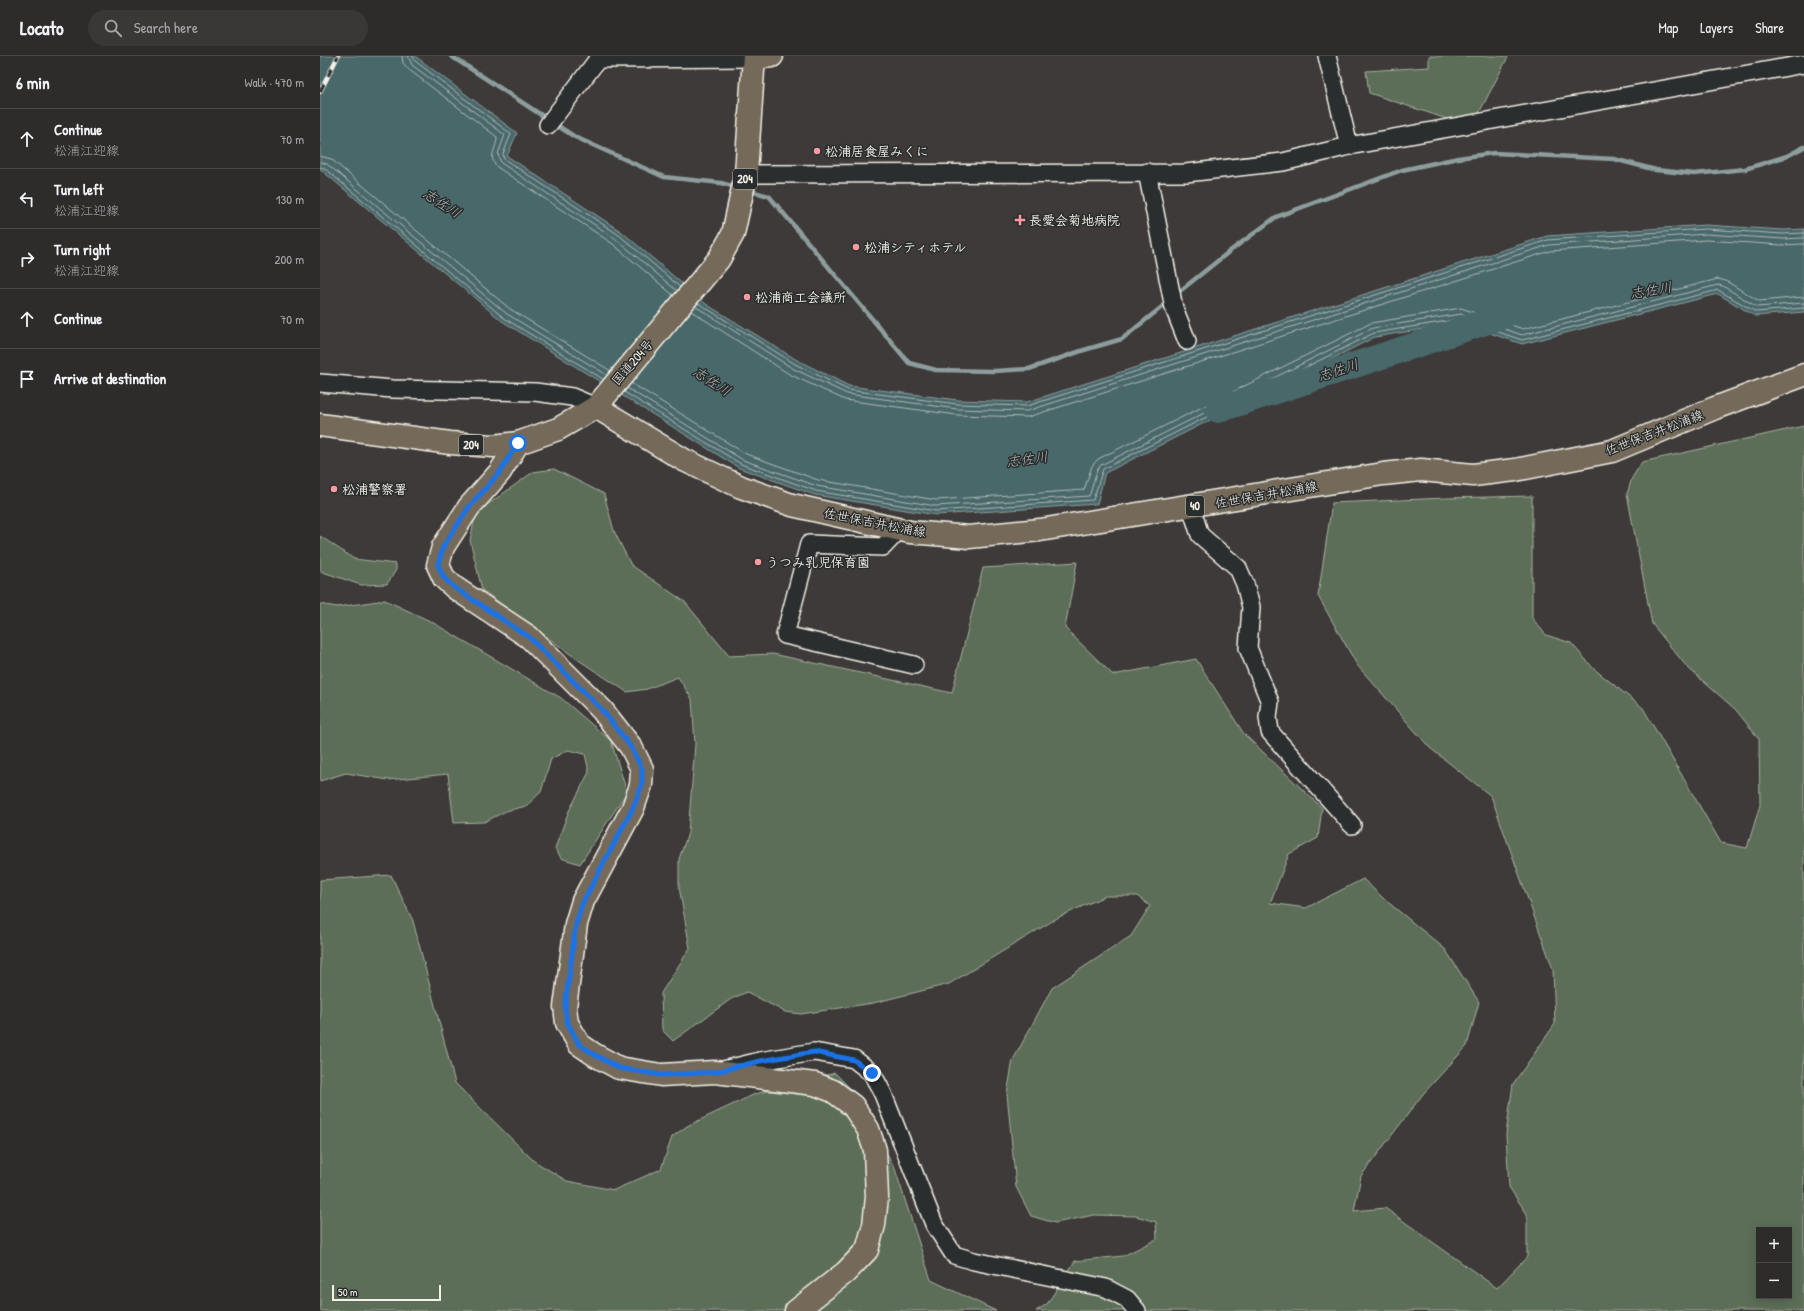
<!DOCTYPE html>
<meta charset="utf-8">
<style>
:root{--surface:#2e2c2b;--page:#3a3837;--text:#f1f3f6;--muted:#a7a7a9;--line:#494847}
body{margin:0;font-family:"Patrick Hand","Klee One",sans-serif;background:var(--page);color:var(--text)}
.controls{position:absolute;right:12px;bottom:12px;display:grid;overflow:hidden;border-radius:0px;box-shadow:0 2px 10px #0003}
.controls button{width:36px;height:36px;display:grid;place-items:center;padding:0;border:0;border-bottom:1px solid var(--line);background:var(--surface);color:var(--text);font:20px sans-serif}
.scale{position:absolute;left:12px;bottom:10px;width:109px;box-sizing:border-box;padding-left:4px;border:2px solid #f4f1e8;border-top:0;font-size:11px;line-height:14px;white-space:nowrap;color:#f4f1e8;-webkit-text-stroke:3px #2a2d2e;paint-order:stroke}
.stop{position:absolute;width:12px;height:12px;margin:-9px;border:3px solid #1a73e8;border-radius:50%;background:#fff}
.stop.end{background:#1a73e8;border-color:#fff;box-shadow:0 1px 4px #0008}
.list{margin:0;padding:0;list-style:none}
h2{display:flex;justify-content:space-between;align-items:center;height:52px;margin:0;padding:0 16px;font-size:17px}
h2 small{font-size:13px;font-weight:400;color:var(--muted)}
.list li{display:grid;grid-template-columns:26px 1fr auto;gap:12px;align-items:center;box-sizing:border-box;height:60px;padding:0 16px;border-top:1px solid var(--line)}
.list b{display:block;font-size:15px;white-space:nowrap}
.list p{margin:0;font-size:13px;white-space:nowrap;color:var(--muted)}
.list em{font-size:13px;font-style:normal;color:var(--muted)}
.icon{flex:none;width:22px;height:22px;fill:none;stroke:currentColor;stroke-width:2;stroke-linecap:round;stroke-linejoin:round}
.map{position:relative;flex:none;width:1484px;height:1255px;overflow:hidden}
header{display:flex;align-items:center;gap:24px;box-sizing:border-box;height:56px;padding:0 20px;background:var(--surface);border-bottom:1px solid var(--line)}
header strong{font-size:19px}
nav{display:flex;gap:22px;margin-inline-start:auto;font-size:14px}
.search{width:280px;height:36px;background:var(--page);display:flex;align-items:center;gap:10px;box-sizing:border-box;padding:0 14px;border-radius:22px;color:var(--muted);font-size:15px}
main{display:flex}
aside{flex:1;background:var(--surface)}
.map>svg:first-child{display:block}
</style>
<header>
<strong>Locato</strong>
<div class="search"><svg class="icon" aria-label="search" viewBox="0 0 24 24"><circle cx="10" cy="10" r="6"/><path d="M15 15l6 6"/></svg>Search here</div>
<nav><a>Map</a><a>Layers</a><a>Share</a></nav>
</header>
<main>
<aside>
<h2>6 min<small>Walk · 470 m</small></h2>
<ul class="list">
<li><svg class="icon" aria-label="ahead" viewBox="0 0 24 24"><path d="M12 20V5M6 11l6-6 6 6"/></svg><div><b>Continue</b><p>松浦江迎線</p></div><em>70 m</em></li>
<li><svg class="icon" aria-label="left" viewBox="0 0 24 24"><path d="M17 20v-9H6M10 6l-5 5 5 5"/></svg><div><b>Turn left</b><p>松浦江迎線</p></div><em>130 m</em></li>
<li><svg class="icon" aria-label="right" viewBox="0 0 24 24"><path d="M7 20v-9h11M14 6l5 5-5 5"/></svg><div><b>Turn right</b><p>松浦江迎線</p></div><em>200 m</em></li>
<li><svg class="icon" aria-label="ahead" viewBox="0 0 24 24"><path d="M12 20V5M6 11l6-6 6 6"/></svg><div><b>Continue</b></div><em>70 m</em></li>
<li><svg class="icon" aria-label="arrive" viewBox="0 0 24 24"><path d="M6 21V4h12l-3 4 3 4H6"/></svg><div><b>Arrive at destination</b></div></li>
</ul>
</aside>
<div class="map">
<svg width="1484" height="1255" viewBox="0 0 1484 1255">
<rect width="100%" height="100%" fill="#3d3a39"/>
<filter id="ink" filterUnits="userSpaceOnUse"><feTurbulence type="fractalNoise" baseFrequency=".025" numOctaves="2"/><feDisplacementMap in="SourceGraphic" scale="8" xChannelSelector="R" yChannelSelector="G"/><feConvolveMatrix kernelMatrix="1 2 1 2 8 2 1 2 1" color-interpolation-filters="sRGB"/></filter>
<g filter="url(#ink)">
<!-- green -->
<g fill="#5c6e58" stroke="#a8b0a0" fill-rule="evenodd">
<path d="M 1109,0 L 1187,0 L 1188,1 L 1158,59 L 1127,63 L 1049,37 L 1046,15 L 1109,11 Z"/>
<path d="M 1484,370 L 1484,1255 L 716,1255 L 727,1248 L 755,1205 L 803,1200 L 837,1183 L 836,1166 L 816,1160 L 774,1159 L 735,1167 L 711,1160 L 696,1131 L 687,1038 L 693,1004 L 732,932 L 811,880 L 830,850 L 817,840 L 785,840 L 739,861 L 629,928 L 553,947 L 481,958 L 465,956 L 427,936 L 411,943 L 353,985 L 342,974 L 341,937 L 370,892 L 359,831 L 359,803 L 368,777 L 375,688 L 372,643 L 358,621 L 327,633 L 307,636 L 257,603 L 162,534 L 150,484 L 156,457 L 213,416 L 234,413 L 284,438 L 294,475 L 311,509 L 365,546 L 409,600 L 453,598 L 632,637 L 663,512 L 757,506 L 745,572 L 793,619 L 876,603 L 924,678 L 1002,752 L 998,782 L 969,798 L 950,847 L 986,852 L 1043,823 L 1064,843 L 1125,893 L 1159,946 L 1147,990 L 1103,1038 L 1041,1120 L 1034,1155 L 1065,1152 L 1177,1232 L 1207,1201 L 1207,1158 L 1189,1131 L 1186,1078 L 1193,1028 L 1235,968 L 1233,913 L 1171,740 L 1110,692 L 1037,609 L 998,540 L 1012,447 L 1126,442 L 1212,440 L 1212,562 L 1226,579 L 1251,587 L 1274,613 L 1323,652 L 1401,787 L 1427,792 L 1440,749 L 1439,683 L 1416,654 L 1367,611 L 1332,568 L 1307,438 L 1312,422 L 1322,406 ZM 1439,1174 L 1469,1174 L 1469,1240 L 1439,1240 Z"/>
<path d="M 0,480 L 34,503 L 76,508 L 76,514 L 67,528 L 41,529 L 0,515 Z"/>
<path d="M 65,544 L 110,565 L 241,642 L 291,685 L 307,736 L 260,808 L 241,802 L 235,792 L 248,757 L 269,716 L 265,698 L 248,694 L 231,703 L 221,736 L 206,750 L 186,755 L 164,766 L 134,767 L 128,718 L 68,724 L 26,717 L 0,725 L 0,548 L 17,551 Z"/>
<path d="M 71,819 L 93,865 L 135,1027 L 214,1105 L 247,1125 L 294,1134 L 341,1113 L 352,1081 L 367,1070 L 435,1038 L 515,1017 L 537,1039 L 575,1113 L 611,1224 L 676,1255 L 0,1255 L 0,824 Z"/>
</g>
<!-- water -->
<path fill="#49676b" stroke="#8d9e9d" d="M 0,0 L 95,0 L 197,77 L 187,100 L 302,176 L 386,248 L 477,304 L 529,330 L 638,344 L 707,346 L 1227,180 L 1386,169 L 1463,174 L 1484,173 L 1484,256 L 1435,260 L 1398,238 L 1202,288 L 1140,267 L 1055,281 L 785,417 L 777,448 L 616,459 L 495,439 L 419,412 L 182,265 L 0,113 Z"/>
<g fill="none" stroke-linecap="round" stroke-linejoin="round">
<!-- shore -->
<g stroke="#b0bab6" stroke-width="1">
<path d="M 82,0 L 83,7 L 88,13 L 177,81 C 177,93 167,100 177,111 L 293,188 L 353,239"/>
<path d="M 88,0 L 92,9 L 185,79 L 178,98 L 181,107 L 296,183 L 357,235"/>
<path d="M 93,0 L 95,5 L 191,78 L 183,98 L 184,103 L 299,179 L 360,231"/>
<path d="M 0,100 L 11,103 L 190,253 L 291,315"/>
<path d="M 0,106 L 7,108 L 187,258 L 287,319"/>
<path d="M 0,111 L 4,112 L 184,262 L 283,323"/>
<path d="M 378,247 L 475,308 L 528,334 L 637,348 L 707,350 L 1228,184 L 1385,173 L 1463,178 L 1484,177"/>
<path d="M 375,250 L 472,312 L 527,338 L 637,353 L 707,355 L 1229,189 L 1386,178 L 1463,183 L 1484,182"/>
<path d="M 371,255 L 469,318 L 525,344 L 637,359 L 708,361 L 1230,195 L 1386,184 L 1462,189 L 1484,188"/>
<path d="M 311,327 L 426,398 L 498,424 L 616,444 L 764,434 L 772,410 L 778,403 L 1051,267 L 1141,252 L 1203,273 L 1398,223 L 1406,225 L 1439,245 L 1484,241"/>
<path d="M 307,332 L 423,404 L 497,430 L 616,450 L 769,440 L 770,438 L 777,414 L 781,409 L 1053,272 L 1141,258 L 1202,279 L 1398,229 L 1403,230 L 1437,251 L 1484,247"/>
<path d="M 304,336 L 421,408 L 496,435 L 616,455 L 773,444 L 783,413 L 1054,277 L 1140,263 L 1202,284 L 1398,234 L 1436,256 L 1484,252"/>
</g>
<!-- stream -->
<g stroke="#8d9e9d" stroke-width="4.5">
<path d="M 131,0 L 255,81 L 344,121 L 401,127 L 416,131"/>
<path d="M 427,134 L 449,140 L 589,307 L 616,314 L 675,315 L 709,313 L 764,294 L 802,283 L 848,246"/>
<path d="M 855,239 L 910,195 L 956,161 L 1082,114 L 1138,102 L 1174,97 L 1294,103 L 1336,114 L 1374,118 L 1425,113 L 1467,100 L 1484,91"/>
</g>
<!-- river -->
<path stroke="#49676b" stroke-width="26" d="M 898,354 L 1184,260"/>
<defs>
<g id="minor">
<path d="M 1007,0 L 1029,90 L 1484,8"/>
<path d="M 278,3 L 434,2"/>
<path d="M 228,69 L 278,3 L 279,0"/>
<path d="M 827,116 L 854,252 L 867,285"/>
<path d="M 426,118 L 866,117 L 963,106 L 1029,90"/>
<path d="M 0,327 L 73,333 L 215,336 L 252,341 L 276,351"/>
<path d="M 871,451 L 880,479 L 918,512 L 925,528 L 931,551 L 928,592 L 950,646 L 948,661 L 950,676 L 1032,769"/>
<path d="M 580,473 L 563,491 L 489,488 L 465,579 L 594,609"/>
<path d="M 403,1014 L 440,1005 L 494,996 L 534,1003 L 552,1017 L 563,1038 L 614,1168 L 634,1199 L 654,1205 L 786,1232 L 807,1243 L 817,1255"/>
</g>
<g id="major">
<path d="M 434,2 L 452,0"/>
<path d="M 276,351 L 364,404 L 421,431 L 472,449 L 590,476 L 649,481 L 720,474 L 1063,418 L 1101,414 L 1153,419 L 1195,414 L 1292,395 L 1395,352 L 1484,319"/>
<path d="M 198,387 L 180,416 L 149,451 L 123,491 L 118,509 L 124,522 L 135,532 L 209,581 L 282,654 L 311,691 L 322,713 L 321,729 L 313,752 L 263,845 L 256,868 L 245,951 L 247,967 L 259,988 L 275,999 L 299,1012 L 341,1019 L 395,1016 L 495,1028 L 513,1035 L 533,1050 L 548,1073 L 555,1094 L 557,1141 L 554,1169 L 547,1194 L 526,1216 L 476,1255"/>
</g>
<path id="highway" d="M 0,369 L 130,387 L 173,390 L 198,387 L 238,373 L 276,351 L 399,203 L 413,178 L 426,118 L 434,0"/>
</defs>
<!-- minor casing -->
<use href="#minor" stroke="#f4f1e8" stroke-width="20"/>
<!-- major casing -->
<use href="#major" stroke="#f4f1e8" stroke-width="25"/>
<!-- highway casing -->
<use href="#highway" stroke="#f4f1e8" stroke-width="25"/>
<!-- minor -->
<use href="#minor" stroke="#2a2d2e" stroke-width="17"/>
<!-- major -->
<use href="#major" stroke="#746a5a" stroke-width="22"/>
<!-- highway -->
<use href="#highway" stroke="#746a5a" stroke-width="22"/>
<defs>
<path id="rail" d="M 0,36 L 18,0"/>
</defs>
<!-- rail casing -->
<use href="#rail" stroke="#f4f1e8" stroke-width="4.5"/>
<!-- rail -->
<use href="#rail" stroke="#2a2d2e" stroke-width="3" stroke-dasharray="9" stroke-linecap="butt"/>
</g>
</g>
<g fill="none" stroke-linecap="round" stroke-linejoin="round" filter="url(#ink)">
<!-- route -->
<path stroke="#1a73e8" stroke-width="5" d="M 198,387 L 180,416 L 149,451 L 123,491 L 118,509 L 124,522 L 135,532 L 209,581 L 282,654 L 311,691 L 322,713 L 322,729 L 313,752 L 263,846 L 256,868 L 245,951 L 247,966 L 259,988 L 275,999 L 299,1012 L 341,1019 L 395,1016 L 440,1005 L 494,996 L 534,1004 L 552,1017"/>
</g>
<!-- markers -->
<g fill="#ff9aa2" stroke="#2a2d2e" stroke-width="1.5">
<circle cx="497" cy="95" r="4"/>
<path d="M698 158h4v4h4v4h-4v4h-4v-4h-4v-4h4z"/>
<circle cx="536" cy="191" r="4"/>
<circle cx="427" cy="241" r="4"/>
<circle cx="14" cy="433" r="4"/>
<circle cx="438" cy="506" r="4"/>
</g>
<g text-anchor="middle" stroke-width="3" stroke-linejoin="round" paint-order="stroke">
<!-- shield labels -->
<g fill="#2a2d2e" stroke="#b7b6b0" stroke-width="1">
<rect x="413" y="113" width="24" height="20" rx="3"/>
<rect x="139" y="379" width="24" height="20" rx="3"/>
<rect x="866" y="440" width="18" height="20" rx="3"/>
</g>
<g font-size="12" font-weight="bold" fill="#f4f1e8">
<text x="425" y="127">204</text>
<text x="151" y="393">204</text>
<text x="875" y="454">40</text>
</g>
<!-- poi labels -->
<g font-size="13" font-weight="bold" fill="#f4f1e8" stroke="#2a2d2e" text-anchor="start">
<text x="505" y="100">松浦居食屋みくに</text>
<text x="709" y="169">長愛会菊地病院</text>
<text x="544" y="196">松浦シティホテル</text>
<text x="435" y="246">松浦商工会議所</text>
<text x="22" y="438">松浦警察署</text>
<text x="446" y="511">うつみ乳児保育園</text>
</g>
<!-- street labels -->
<g font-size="13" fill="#f4f1e8" stroke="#2a2d2e">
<text transform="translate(312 306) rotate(-49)" y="5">国道204号</text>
<text transform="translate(1334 376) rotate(-21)" y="5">佐世保吉井松浦線</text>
<text transform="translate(946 438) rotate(-10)" y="5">佐世保吉井松浦線</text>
<text transform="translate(555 466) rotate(11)" y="5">佐世保吉井松浦線</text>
</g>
<!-- water labels -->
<g font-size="14" font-style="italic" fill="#b0bab6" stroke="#2a2d2e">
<text transform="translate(122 147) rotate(33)" y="5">志佐川</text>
<text transform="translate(1331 234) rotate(-9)" y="5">志佐川</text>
<text transform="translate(1018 314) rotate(-18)" y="5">志佐川</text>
<text transform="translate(392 325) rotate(33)" y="5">志佐川</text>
<text transform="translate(707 403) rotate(-8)" y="5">志佐川</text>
</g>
</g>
</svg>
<div class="controls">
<button>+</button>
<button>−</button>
</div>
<div class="scale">50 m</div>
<div class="stop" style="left:198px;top:387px"></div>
<div class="stop end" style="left:552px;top:1017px"></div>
</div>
</main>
